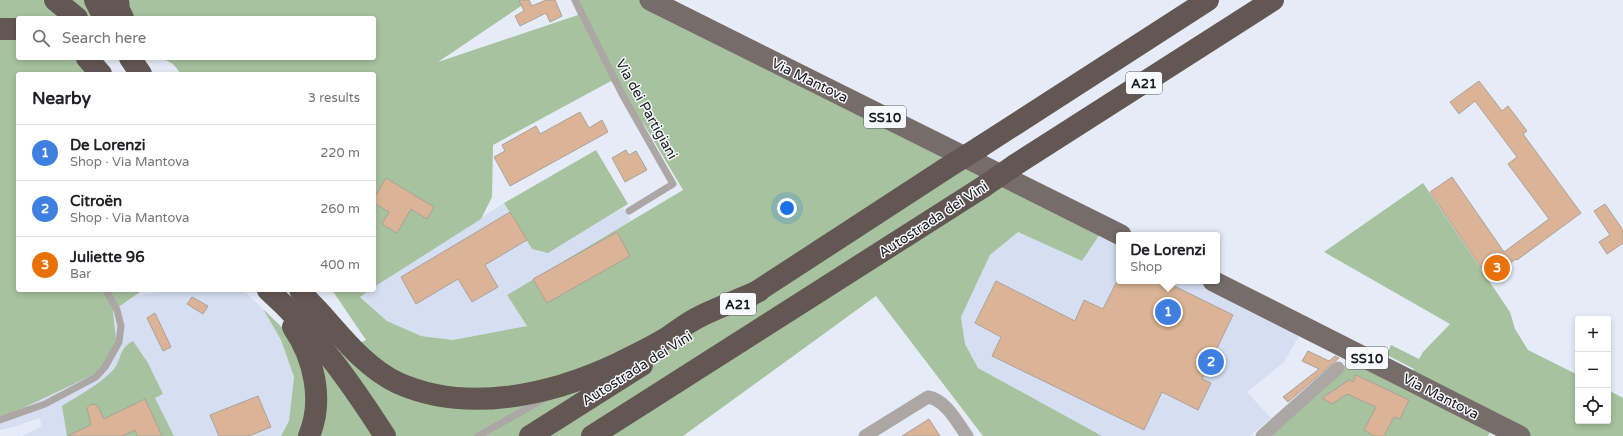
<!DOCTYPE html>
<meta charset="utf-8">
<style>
:root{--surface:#fff;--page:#f6f6f6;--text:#202124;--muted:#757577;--line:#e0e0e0;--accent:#7c3aed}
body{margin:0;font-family:"Varela Round",sans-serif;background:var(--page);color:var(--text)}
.controls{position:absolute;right:12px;bottom:12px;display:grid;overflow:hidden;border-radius:4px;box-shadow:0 2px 6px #0003}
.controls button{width:36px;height:36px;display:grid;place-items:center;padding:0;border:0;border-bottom:1px solid var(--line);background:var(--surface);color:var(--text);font:20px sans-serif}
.you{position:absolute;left:787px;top:208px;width:14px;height:14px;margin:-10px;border:3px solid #fff;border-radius:50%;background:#1a73e8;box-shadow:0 0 0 6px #1a73e833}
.badge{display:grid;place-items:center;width:26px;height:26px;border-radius:50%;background:var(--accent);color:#fff;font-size:13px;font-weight:700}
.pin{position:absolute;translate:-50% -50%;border:2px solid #fff;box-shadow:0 1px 4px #0006}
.popup{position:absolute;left:1116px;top:232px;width:104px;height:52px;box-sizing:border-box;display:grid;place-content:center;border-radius:4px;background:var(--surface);filter:drop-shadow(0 1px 3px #0005);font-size:13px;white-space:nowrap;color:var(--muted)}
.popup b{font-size:15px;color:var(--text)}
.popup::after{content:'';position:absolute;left:50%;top:100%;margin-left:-8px;border:8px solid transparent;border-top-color:var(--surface)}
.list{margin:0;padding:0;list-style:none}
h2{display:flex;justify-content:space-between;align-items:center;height:52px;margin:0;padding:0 16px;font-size:17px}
h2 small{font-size:13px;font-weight:400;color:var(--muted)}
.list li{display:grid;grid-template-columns:26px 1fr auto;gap:12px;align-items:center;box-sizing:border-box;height:56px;padding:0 16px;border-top:1px solid var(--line)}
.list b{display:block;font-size:15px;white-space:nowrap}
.list p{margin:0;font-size:13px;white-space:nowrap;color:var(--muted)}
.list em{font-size:13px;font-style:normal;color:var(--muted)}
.icon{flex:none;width:22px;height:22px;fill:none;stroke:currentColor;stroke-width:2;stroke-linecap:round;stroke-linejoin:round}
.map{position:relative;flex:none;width:1623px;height:436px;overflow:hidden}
.search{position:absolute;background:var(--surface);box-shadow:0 2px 6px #0003;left:16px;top:16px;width:360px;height:44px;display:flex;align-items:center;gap:10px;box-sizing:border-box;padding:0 14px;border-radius:4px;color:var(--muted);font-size:15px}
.panel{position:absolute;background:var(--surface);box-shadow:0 2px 6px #0003;left:16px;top:72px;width:360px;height:220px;border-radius:4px}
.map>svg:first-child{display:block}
</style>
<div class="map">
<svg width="1623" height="436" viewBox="0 0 1623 436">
<rect width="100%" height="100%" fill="#e6ecf7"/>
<!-- built -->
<g fill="#d6dff2">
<path d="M 504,203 L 532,249 L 548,252 L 623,208 L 631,221 L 507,295 L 527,326 L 453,340 L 421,336 L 387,321 L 360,296 L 370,290 L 374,290 L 374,287 Z"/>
<path d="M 1018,232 L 1082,261 L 1100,234 L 1119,243 L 1119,281 L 1197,281 L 1302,331 L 1284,362 L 1247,392 L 1271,418 L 1250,436 L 1102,436 L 978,368 L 965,344 L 961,317 L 990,255 Z"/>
<path d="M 177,290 L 243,290 L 263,309 L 281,340 L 294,377 L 289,421 L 281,436 L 22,436 L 42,426 L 39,418 L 17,426 L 0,430 L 0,419 L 116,340 L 113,311 L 137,295 Z"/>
</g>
<!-- green -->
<g fill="#a7c29e">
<path d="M 0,0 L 530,0 L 438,62 L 578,15 L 571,0 L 662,0 L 729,35 L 731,52 L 916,136 L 1100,234 L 1082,261 L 1018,232 L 990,255 L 961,317 L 965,344 L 978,368 L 1102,436 L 983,436 L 876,296 L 683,436 L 281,436 L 289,421 L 294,377 L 281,340 L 263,309 L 295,340 L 305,368 L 366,340 L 332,290 L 370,290 L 360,297 L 387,321 L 421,336 L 453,340 L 527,326 L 507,295 L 683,190 L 645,126 L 611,81 L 493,145 L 492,197 L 481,219 L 374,287 L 374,74 L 181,74 L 173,64 L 162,58 L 374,58 L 374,18 L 18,18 L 18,58 L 96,58 L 104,74 L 18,74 L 18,290 L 143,290 L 113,311 L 116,340 L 101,371 L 0,419 Z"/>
<path d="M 596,150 L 628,204 L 548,253 L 532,249 L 504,203 Z"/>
<path d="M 1423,183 L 1510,312 L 1515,329 L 1528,350 L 1578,375 L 1578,421 L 1608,421 L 1608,390 L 1623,398 L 1623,436 L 1507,436 L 1492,428 L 1488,436 L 1264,436 L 1280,420 L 1354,358 L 1406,385 L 1414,369 L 1387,355 L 1391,345 L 1419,359 L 1423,352 L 1450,324 L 1324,252 Z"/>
<path d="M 133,341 L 148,363 L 163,394 L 155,398 L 174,436 L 67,436 L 62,406 C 78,396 102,383 114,369 C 122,358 119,348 133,341 Z"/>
</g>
<!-- building -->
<g fill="#dbb497" stroke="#aca199">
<path d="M 519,0 L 529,0 L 532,6 L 546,0 L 555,0 L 562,16 L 550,22 L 546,13 L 520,26 L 515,16 L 524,11 Z"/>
<path d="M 1479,81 L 1502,111 L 1508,106 L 1527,131 L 1523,134 L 1581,213 L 1517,260 L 1516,259 L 1488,278 L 1430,192 L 1452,177 L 1504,252 L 1549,219 L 1508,164 L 1517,157 L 1475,101 L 1459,114 L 1450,102 Z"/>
<path d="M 580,112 L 589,128 L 602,120 L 608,132 L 510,186 L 494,157 L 505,151 L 502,145 L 536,126 L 540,134 Z"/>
<path d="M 626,150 L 629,155 L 636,151 L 647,170 L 625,182 L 612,158 Z"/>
<path d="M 386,178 L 434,207 L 427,219 L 411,209 L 397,233 L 382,224 L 389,212 L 374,203 L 374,198 Z"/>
<path d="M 1605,204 L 1623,230 L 1623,243 L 1607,254 L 1599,242 L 1610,235 L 1594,211 Z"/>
<path d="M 510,212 L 527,240 L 485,265 L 498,287 L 472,302 L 458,279 L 416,304 L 401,277 Z"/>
<path d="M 617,232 L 630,256 L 547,303 L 533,279 Z"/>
<path d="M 996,281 L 1075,321 L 1084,300 L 1103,309 L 1117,281 L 1164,281 L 1233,315 L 1202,379 L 1211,383 L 1198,410 L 1162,392 L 1144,430 L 992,356 L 1001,337 L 975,323 Z"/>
<path d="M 192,297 L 208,306 L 203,314 L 187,304 Z"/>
<path d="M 155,313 L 171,347 L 163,351 L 147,318 Z"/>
<path d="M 1308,351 L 1329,361 L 1335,356 L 1339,358 L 1288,402 L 1283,397 L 1319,369 L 1302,361 Z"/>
<path d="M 1356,375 L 1409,400 L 1400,419 L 1394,417 L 1384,436 L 1374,436 L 1364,430 L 1376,407 L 1347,394 L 1332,404 L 1322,398 L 1349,380 L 1353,382 Z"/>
<path d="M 258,396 L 271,427 L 249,436 L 219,436 L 210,415 Z"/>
<path d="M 145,399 L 162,436 L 138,436 L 135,430 L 122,436 L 67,436 L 91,425 L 87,408 L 91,404 L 97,405 L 104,419 Z"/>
<path d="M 929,419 L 940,436 L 902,436 Z"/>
</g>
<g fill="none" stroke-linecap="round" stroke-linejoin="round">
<!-- lane -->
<g stroke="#aca6a4" stroke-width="7">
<path d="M 575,0 L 622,94 L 673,184 L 629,211"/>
<path d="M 0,420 L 45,404 L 96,377 L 105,367 L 119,342 L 121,326 L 117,310 L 106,290"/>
<path d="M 478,436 L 544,399"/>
</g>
<!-- street -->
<g stroke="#aca6a4" stroke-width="13">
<path d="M 865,436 L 928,397 C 946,400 957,422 967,436"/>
<path d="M 1262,436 L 1338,368"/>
</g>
<!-- primary -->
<g stroke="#766c69" stroke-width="21">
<path d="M 650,0 L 1121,235"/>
<path d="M 1213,281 L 1520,436"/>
</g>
<!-- highway -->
<g stroke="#635754" stroke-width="22">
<path d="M 55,0 L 77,18"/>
<path d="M 95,0 L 104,18"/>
<path d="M 118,0 L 119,10 L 123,18"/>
<path d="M 0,29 L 18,29"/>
<path d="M 87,58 L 101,74"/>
<path d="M 130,58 L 141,74"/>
<path d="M 980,147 L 1208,0"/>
<path d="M 1015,165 L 1273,0"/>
<path d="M 268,290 C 315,332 351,383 385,436"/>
<path d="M 300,290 C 307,300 316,308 324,317 C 345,341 368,369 398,383 C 467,414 551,395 617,364 C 633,356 650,348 665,339 C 677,331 688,322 701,316 C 720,307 740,299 759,291"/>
<path d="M 747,298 L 945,169"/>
<path d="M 293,327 C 314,358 324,400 309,436"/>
<path d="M 530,436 L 642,365"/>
<path d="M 592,436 L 983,187"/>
</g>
<!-- highway-bridge -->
<g stroke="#635754" stroke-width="22">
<path d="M 945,169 L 980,147"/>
<path d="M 983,187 L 1015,165"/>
</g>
</g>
<g text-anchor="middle" stroke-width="3" stroke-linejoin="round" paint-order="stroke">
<!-- shield labels -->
<g fill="#f7f9fd" stroke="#5a5c60" stroke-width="1">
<rect x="1126" y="72" width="36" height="22" rx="3"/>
<rect x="864" y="106" width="42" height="22" rx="3"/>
<rect x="720" y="293" width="36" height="22" rx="3"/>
<rect x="1346" y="347" width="42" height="22" rx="3"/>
</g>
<g font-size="13" font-weight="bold" fill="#17191d">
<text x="1144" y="88">A21</text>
<text x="885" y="122">SS10</text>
<text x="738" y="309">A21</text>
<text x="1367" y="363">SS10</text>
</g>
<!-- street labels -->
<g font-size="14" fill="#17191d" stroke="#f7f9fd">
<text transform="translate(810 80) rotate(26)" y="5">Via Mantova</text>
<text transform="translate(647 109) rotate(61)" y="5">Via dei Partigiani</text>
<text transform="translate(933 219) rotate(-33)" y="5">Autostrada dei Vini</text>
<text transform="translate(637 368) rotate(-32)" y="5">Autostrada dei Vini</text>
<text transform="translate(1441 396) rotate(27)" y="5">Via Mantova</text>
</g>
</g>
</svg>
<div class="controls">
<button>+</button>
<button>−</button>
<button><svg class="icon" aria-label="locate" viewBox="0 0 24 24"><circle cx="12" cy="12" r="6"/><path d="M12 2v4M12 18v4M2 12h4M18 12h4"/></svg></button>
</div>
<div class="you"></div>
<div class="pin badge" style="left:1168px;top:312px;background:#3f7fe0">1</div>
<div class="popup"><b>De Lorenzi</b>Shop</div>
<div class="pin badge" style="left:1211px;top:362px;background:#3f7fe0">2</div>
<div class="pin badge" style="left:1497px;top:268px;background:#e8710a">3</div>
<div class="search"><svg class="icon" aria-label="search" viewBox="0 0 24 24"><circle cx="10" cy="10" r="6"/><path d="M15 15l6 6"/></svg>Search here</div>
<section class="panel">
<h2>Nearby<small>3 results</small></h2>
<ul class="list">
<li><span class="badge" style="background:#3f7fe0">1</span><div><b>De Lorenzi</b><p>Shop · Via Mantova</p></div><em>220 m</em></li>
<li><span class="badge" style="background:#3f7fe0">2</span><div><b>Citroën</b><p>Shop · Via Mantova</p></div><em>260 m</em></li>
<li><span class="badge" style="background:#e8710a">3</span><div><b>Juliette 96</b><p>Bar</p></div><em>400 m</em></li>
</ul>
</section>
</div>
